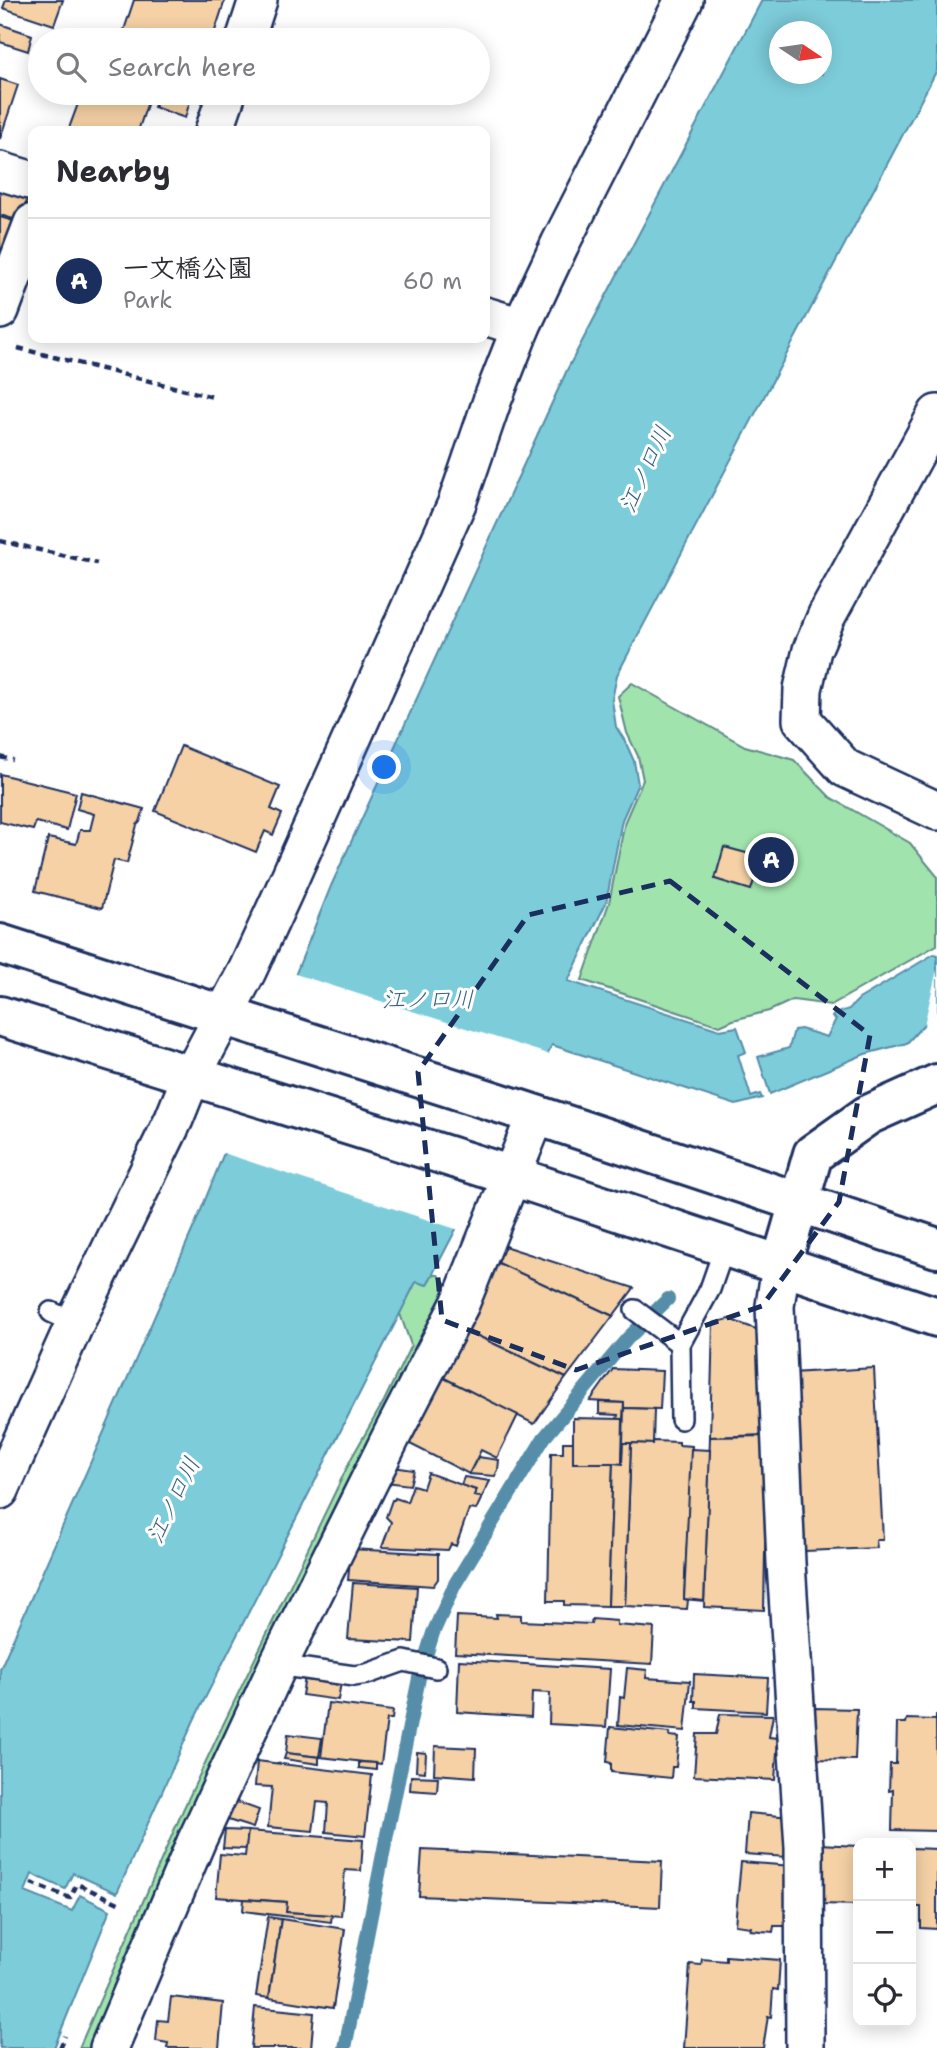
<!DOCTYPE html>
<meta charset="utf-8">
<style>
:root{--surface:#fff;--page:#f2f2f3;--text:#2b2b33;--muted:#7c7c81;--line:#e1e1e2;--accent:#1b2f5e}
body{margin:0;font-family:"Shantell Sans","Klee One",sans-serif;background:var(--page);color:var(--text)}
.controls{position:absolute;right:21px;bottom:21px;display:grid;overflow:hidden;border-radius:14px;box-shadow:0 4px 18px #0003}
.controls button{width:63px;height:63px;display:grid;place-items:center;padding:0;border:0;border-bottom:2px solid var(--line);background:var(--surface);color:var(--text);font:35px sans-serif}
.compass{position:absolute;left:769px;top:21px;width:63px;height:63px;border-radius:50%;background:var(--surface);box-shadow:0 4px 18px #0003;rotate:103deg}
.you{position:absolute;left:385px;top:768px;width:24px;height:24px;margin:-18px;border:5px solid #fff;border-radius:50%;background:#1a73e8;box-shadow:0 0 0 10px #1a73e833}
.badge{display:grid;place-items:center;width:46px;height:46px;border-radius:50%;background:var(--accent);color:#fff;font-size:23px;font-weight:700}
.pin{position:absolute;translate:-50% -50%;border:4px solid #fff;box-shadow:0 2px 7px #0006}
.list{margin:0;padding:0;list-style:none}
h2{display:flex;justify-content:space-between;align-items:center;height:91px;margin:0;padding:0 28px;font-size:30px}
h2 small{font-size:23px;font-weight:400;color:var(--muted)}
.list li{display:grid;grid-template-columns:46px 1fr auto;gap:21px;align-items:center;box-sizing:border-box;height:126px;padding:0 28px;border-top:2px solid var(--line)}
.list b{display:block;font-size:26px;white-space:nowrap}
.list p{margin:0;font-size:23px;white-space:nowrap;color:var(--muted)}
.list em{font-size:23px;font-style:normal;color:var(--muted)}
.icon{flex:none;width:38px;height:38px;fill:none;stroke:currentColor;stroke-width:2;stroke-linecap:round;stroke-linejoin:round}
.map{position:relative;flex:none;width:937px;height:2048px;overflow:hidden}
.search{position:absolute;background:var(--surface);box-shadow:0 4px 18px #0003;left:28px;top:28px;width:462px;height:77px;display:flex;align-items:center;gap:18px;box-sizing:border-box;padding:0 24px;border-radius:38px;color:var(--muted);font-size:26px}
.panel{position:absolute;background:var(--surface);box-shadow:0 4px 18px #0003;left:28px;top:126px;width:462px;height:217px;border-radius:14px}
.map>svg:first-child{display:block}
</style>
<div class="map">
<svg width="937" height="2048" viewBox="0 0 937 2048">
<rect width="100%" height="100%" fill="#fff"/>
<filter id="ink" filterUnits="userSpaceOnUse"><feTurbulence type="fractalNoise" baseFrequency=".0143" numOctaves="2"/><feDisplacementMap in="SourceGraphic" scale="14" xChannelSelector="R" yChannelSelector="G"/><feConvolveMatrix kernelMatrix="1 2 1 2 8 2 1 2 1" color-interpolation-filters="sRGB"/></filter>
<g filter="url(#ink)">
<!-- green -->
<g fill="#a0e3ad" stroke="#5e8986" stroke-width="2">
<path d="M 632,683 L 745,746 L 794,760 L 830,797 L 910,843 L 937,876 L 937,945 L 831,1005 L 793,1000 L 769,1011 L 733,1020 L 720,1026 L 582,980 L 609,903 L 625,821 L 643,780 L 638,756 L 627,733 L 618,696 Z"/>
<path d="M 422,1274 L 438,1275 L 458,1296 L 95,2048 L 79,2048 L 183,1810 L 222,1727 L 352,1457 L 384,1401 L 411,1345 L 399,1311 L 407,1289 Z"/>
</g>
<!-- water -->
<g fill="#7dccda" stroke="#568da8" stroke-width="2" fill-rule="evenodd">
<path d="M 762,0 L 937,0 L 937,70 L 617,675 L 612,700 L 616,727 L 625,741 L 634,761 L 638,784 L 622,820 L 606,903 L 568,981 L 720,1030 L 737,1027 L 746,1052 L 738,1055 L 751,1097 L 760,1094 L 762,1098 L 736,1105 L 552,1045 L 427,1285 L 416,1282 L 194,1720 L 117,1893 L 73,1873 L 65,1889 L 32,1874 L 25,1892 L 72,1911 L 80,1895 L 110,1910 L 54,2048 L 0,2048 L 0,1669 L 199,1215 L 331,886 L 567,370 ZM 780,32 L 822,32 L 822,74 L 780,74 Z"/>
<path d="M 934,954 L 937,955 L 937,1025 L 926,1022 L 907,1043 L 865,1054 L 770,1094 L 758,1057 L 789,1048 L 794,1030 L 801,1029 L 827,1037 L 836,1019 L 832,1017 L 834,1014 L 849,1009 L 859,999 Z"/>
</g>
<!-- pier -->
<g fill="#fff">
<path d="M 937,970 L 937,1029 L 924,1025 Z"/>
<path d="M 292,973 L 551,1055 L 459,1230 L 220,1152 Z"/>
</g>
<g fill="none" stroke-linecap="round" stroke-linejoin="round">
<!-- stream -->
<path stroke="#568da8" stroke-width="14" d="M 345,2048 L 384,1849 L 419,1678 L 433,1633 L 455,1584 L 544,1438 L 627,1339 L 668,1299"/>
</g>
<!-- building -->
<g fill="#f5d1a5" stroke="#1b2f5e" stroke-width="2">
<path d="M 6,0 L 63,0 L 54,25 L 3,8 Z"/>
<path d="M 134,0 L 225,0 L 212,40 L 134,40 L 122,36 Z"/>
<path d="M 0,24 L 32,35 L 28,51 L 0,42 Z"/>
<path d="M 0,79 L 18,85 L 0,139 Z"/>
<path d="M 82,93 L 151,93 L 138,131 L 68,131 Z"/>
<path d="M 160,93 L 167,93 L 190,101 L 185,118 L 154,107 Z"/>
<path d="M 0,186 L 29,195 L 20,221 L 0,215 Z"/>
<path d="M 0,217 L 17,222 L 6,254 L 0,252 Z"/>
<path d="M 181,746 L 280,787 L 271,809 L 282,814 L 273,835 L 265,831 L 256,852 L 155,811 Z"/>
<path d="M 0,774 L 76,793 L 67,830 L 36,822 L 33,830 L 0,822 Z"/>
<path d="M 81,792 L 144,809 L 140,822 L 137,825 L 127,863 L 114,860 L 102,908 L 35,891 L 48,838 L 76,844 L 80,830 L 90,830 L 94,814 L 77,809 Z"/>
<path d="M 724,847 L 761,857 L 751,890 L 715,879 Z"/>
<path d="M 504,1246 L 634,1288 L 613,1316 L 496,1262 Z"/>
<path d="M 496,1262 L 613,1316 L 566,1378 L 463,1329 Z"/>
<path d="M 729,1319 L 761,1331 L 765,1435 L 710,1437 L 713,1323 Z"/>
<path d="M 463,1329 L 566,1378 L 534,1424 L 440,1376 Z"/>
<path d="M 874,1368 L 883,1540 L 876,1540 L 877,1548 L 805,1551 L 796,1384 L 791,1373 Z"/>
<path d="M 613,1369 L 662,1371 L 660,1409 L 624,1408 L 624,1403 L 590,1401 Z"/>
<path d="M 440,1376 L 518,1415 L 497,1458 L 481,1450 L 469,1474 L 406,1442 Z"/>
<path d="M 599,1402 L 624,1403 L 623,1419 L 617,1419 L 618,1415 L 599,1414 Z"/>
<path d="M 624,1408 L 654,1409 L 653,1444 L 623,1443 Z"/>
<path d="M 573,1418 L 623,1419 L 622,1464 L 573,1463 Z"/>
<path d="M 767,1436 L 764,1610 L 704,1607 L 710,1437 Z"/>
<path d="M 653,1441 L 679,1442 L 679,1445 L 692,1446 L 684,1599 L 688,1600 L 687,1609 L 625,1606 L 631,1443 L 653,1444 Z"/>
<path d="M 563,1442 L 573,1442 L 573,1463 L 613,1463 L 608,1606 L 564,1605 L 564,1601 L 548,1601 L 551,1453 L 563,1453 Z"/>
<path d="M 623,1443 L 631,1443 L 625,1606 L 608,1606 L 613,1463 L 622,1464 Z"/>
<path d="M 691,1449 L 710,1450 L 704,1601 L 684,1599 Z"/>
<path d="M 478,1457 L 499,1460 L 498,1470 L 495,1476 L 469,1474 Z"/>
<path d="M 393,1467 L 414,1470 L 410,1485 L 385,1482 Z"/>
<path d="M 428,1473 L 476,1490 L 474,1496 L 482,1497 L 476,1510 L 469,1509 L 456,1546 L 451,1544 L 448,1550 L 382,1547 L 391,1522 L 386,1517 L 392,1500 L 394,1500 L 395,1498 L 407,1502 L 413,1485 L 423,1488 Z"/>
<path d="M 464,1477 L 490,1481 L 482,1497 L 474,1496 L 476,1490 L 461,1485 Z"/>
<path d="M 351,1549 L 438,1554 L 438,1579 L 433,1586 L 348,1580 Z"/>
<path d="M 353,1583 L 417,1587 L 413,1642 L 348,1639 Z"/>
<path d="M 496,1614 L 521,1615 L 521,1621 L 591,1624 L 592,1619 L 617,1621 L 617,1625 L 654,1628 L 652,1664 L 455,1653 L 457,1616 L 497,1618 Z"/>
<path d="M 459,1660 L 610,1669 L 606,1727 L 549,1724 L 550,1693 L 532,1692 L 531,1717 L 457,1712 Z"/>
<path d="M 627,1668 L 647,1670 L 646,1678 L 690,1681 L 685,1731 L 618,1725 L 620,1697 L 624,1698 Z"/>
<path d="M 694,1674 L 768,1678 L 766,1712 L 696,1708 L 696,1701 L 693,1701 Z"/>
<path d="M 305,1677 L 341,1682 L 338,1700 L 302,1695 Z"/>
<path d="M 328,1703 L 393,1711 L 392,1719 L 387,1719 L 381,1764 L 321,1757 Z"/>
<path d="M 813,1708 L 857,1709 L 855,1760 L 811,1759 Z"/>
<path d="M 720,1714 L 773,1715 L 769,1737 L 778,1738 L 775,1780 L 694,1776 L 697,1734 L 716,1734 Z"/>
<path d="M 936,1714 L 937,1831 L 892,1830 L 893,1790 L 889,1791 L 890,1764 L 896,1764 L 897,1723 L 906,1723 L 907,1719 L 936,1720 Z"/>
<path d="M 610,1727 L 670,1733 L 669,1736 L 679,1737 L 676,1767 L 672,1767 L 671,1778 L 611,1772 L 611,1763 L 607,1762 Z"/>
<path d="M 288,1734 L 322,1738 L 319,1757 L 286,1753 Z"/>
<path d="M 435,1746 L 476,1748 L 475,1777 L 434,1774 Z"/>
<path d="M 417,1752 L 426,1753 L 425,1772 L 416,1771 Z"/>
<path d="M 286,1753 L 319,1757 L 319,1764 L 284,1759 Z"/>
<path d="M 257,1761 L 372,1775 L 365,1836 L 326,1832 L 328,1803 L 317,1802 L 313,1831 L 268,1827 L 272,1787 L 255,1786 Z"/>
<path d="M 359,1762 L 376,1763 L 376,1770 L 359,1768 Z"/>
<path d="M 411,1776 L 438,1777 L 437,1792 L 410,1790 Z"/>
<path d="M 234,1801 L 259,1810 L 253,1828 L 228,1820 Z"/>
<path d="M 748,1813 L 790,1817 L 787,1857 L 745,1854 Z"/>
<path d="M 225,1830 L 248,1831 L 246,1849 L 223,1848 Z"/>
<path d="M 248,1831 L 363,1840 L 361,1871 L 345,1870 L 341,1916 L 286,1912 L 287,1902 L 216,1897 L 220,1854 L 245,1856 Z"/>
<path d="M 819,1844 L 858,1846 L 858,1905 L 820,1904 Z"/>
<path d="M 911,1848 L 937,1849 L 937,1929 L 921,1928 L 921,1907 L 911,1907 Z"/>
<path d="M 422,1850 L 662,1861 L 660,1907 L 419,1896 Z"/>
<path d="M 741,1862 L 792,1866 L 786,1926 L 774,1926 L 773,1932 L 750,1930 L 751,1927 L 735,1925 Z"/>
<path d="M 244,1899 L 287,1902 L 286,1912 L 332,1915 L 331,1922 L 243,1911 Z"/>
<path d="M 268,1917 L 281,1919 L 269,1998 L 256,1996 Z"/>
<path d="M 281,1919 L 345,1929 L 333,2008 L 269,1998 Z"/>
<path d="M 726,1956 L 780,1960 L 778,1990 L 773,1989 L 771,2017 L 768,2016 L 763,2048 L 684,2048 L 690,1964 L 701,1965 L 702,1959 L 726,1961 Z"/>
<path d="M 171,1997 L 223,2003 L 219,2048 L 167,2048 L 168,2043 L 156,2041 L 158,2020 L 168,2021 Z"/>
<path d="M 255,2007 L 314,2013 L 311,2048 L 251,2048 Z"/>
</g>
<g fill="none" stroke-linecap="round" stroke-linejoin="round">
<defs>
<g id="lane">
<path d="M 635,1310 L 680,1344"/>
<path d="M 51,1312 L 75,1323"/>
<path d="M 681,1419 L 680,1344 L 710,1289 L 725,1246"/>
<path d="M 278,1665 L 354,1676 L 367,1674 L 404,1661 L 436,1668"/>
</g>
<g id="street">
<path d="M 245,40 L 258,0"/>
<path d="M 214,131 L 227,93"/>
<path d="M 0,171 L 33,181"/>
<path d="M 0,310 L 33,223"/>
<path d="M 485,316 L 521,327"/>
<path d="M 937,414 L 827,615 L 812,650 L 803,689 L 802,720 L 845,768 L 937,811"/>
<path d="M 781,1265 L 775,1306 L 786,1563 L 804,1847 L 805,2048"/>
<path d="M 0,1490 L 75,1323 L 174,1119 L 191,1077 L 247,971 L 283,893 L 457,503 L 492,401 L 521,327 L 560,244 L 684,0"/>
<path d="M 109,2048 L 196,1842 L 278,1665 L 392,1435 L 460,1304 L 536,1115"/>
</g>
<g id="secondary">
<path d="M 0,944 L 524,1111 L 937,1248"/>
<path d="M 0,1016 L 512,1176 L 937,1317"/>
<path d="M 781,1265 L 813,1154 L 868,1115 L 937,1084"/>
</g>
</defs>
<!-- lane casing -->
<use href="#lane" stroke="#1b2f5e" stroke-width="24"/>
<!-- street casing -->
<use href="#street" stroke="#1b2f5e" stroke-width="42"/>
<!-- secondary casing -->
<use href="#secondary" stroke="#1b2f5e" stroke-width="44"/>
<!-- path -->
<g stroke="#1b2f5e" stroke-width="4.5" stroke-dasharray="7 5" stroke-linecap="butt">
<path d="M 18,348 L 213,397"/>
<path d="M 0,541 L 97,563"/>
<path d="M 0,757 L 13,760"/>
<path d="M 31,1883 L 70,1898 L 77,1884 L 123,1905"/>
<path d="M 60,2048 L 65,2036"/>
</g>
<!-- lane -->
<use href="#lane" stroke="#fff" stroke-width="19"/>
<!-- street -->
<use href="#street" stroke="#fff" stroke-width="37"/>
<!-- secondary -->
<use href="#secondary" stroke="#fff" stroke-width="38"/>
</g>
</g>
<!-- marked area -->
<path fill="none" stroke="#1b2f5e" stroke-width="5" stroke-dasharray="14 9" stroke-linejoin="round" d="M 670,881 L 870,1035 L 839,1202 L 762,1306 L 576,1370 L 442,1320 L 418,1072 L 528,915 Z"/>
<g text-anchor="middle" stroke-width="6" stroke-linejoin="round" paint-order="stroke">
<!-- water labels -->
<g font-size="23" font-style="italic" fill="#385e83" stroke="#fff">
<text transform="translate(645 469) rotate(-65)" y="8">江ノ口川</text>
<text x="428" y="1007">江ノ口川</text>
<text transform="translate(173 1500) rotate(-64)" y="8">江ノ口川</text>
</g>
</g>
</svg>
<div class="controls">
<button>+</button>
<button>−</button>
<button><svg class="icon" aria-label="locate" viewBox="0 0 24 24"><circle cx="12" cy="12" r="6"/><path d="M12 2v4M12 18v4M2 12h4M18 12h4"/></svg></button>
</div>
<svg class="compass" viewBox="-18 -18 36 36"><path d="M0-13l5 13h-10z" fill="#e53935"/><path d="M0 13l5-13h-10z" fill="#7c7c81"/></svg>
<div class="you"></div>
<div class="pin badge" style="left:771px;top:860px">A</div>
<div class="search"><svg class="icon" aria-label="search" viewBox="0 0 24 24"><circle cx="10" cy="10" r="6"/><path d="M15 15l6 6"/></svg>Search here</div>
<section class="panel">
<h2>Nearby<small></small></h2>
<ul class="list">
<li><span class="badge">A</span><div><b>一文橋公園</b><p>Park</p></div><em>60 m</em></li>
</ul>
</section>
</div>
